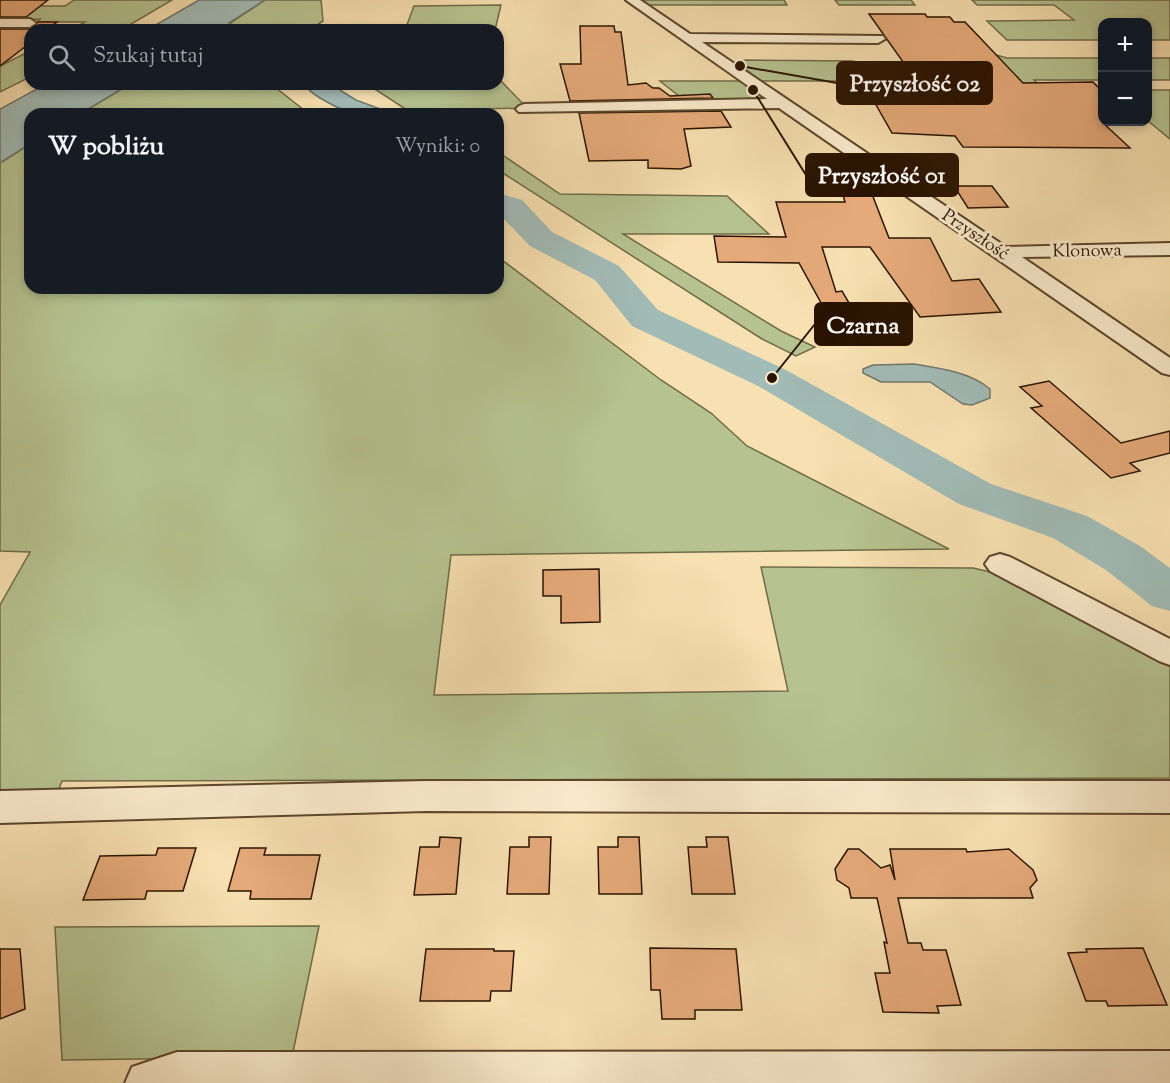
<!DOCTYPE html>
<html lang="pl">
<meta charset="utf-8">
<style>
:root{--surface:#171b24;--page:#20242c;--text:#f1f3f6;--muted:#9ea1a6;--line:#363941}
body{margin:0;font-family:"Sorts Mill Goudy",serif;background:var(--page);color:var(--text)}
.controls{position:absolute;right:18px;top:18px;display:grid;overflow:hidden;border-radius:12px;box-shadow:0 3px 9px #0003}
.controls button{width:54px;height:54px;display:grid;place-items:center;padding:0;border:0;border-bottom:2px solid var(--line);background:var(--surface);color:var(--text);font:30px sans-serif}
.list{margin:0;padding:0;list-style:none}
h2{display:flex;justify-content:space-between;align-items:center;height:78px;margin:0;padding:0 24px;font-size:26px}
h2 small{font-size:20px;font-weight:400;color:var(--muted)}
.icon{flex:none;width:33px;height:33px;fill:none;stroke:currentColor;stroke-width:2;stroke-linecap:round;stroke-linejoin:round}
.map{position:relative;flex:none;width:1170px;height:1083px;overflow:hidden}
.search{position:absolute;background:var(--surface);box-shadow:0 3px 9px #0003;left:24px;top:24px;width:480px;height:66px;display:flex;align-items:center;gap:15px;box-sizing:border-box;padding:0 21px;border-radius:18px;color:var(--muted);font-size:22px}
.panel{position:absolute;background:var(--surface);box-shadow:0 3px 9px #0003;left:24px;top:108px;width:480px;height:186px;border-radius:18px}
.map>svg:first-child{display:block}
</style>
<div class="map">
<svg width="1170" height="1083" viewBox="0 0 1170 1083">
<rect width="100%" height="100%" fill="#f7e0b1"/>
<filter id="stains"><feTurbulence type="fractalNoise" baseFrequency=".00333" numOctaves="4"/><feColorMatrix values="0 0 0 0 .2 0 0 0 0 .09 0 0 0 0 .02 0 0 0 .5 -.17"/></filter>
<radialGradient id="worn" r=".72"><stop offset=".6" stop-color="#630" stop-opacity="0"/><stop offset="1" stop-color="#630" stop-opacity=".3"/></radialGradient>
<!-- green -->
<g fill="#b6c391" stroke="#706b48" stroke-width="1.5">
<path d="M 74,0 L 172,0 L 121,30 L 71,30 L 85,22 L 37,22 L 40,19 L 0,21 L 0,6 L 65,6 Z"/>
<path d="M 265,0 L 321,0 L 323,21 L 309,30 L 243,30 L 229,24 Z"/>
<path d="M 640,0 L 784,0 L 787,5 L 647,5 Z"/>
<path d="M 835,0 L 911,0 L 915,5 L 839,5 Z"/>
<path d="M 972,0 L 1170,0 L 1170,40 L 1148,40 L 1148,22 L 1102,22 L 1102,40 L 1007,40 L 987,21 L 1074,20 L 1054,5 L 977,5 Z"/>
<path d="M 501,5 L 495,30 L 405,30 L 414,6 Z"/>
<path d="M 30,51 L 30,77 L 0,92 L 0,66 Z"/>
<path d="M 996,55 L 1007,58 L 1102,58 L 1102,80 L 1034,80 L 1058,102 L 927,102 L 912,81 L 998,80 Z"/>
<rect x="1148" y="58" width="22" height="22"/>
<path d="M 746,60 L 852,61 L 867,64 L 877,81 L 762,81 L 735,62 Z"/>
<path d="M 498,81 L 501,81 L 527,108 L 431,110 L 436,114 L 413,114 L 367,84 L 498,84 Z"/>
<path d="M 660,81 L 742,81 L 772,102 L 689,104 Z"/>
<path d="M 130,84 L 271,84 L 309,114 L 80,114 Z"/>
<path d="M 1148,90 L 1170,90 L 1170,139 L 1148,121 Z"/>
<path d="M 30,144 L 30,288 L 498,288 L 498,257 L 661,380 L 711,413 L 747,446 L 949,549 L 451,555 L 434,695 L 788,691 L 761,567 L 973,568 L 999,574 L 1170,664 L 1170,778 L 62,781 L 57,794 L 0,792 L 0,605 L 30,552 L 0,551 L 0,163 Z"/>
<path d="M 498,152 L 560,194 L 727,196 L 769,234 L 623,234 L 781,331 L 815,347 L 796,356 L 762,339 L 498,170 Z"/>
<path d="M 319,926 L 292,1057 L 62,1060 L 55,927 Z"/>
</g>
<!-- water -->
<g fill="#a1bbb6" stroke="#71786d" stroke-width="1.5">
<path d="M 199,0 L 265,0 L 229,23 L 243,30 L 147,30 Z"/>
<path d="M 46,84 L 130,84 L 80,114 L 30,114 L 30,144 L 0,163 L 0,109 Z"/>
<path d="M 304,84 L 330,84 L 356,100 L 383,110 L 385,114 C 375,114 364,116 355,114 C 341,110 311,96 304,84 Z"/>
<path d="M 914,364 C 939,368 970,372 990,389 L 990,398 L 972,405 L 963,404 L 930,382 L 881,382 L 863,373 L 863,369 L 873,365 Z"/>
</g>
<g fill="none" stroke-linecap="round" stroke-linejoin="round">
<!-- river -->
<path fill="#a1bbb6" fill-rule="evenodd" d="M 498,193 L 522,200 L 552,232 L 619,266 L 658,310 L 786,370 L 991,484 L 1087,516 L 1140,546 L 1170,568 L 1170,611 L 1152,606 L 1106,570 L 1053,538 L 959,504 L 758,386 L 632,326 L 595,280 L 530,246 L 498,213 Z"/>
</g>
<!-- building -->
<g fill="#e6aa7a" stroke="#291300" stroke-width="1.5">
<path d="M 0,0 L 48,0 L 26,17 L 0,17 Z"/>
<path d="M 869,14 L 925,14 L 927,17 L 950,17 L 954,22 L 965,22 L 1023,83 L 1093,82 L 1102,91 L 1102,122 L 1130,148 L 963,147 L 955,136 L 892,133 L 875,103 L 894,103 L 881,83 L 918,83 Z"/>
<path d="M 38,22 L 57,22 L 46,30 L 30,30 L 30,43 L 0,66 L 0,29 L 30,29 Z"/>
<path d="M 580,26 L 614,26 L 615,32 L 621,32 L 628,85 L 646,83 L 653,88 L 659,88 L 670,96 L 710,94 L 713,98 L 570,101 L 560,64 L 581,64 Z"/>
<path d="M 721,111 L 731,127 L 684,129 L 691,166 L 681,169 L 648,168 L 648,160 L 589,161 L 579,113 Z"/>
<path d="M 840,184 L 866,185 L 867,189 L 870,189 L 889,238 L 930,238 L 952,281 L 979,279 L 1001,312 L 920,317 L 870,247 L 822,247 L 836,292 L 842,291 L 855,313 L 843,314 L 849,334 L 840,337 L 799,263 L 718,262 L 714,236 L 786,237 L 776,202 L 845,202 Z"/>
<path d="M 954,186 L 992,186 L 1008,207 L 968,208 Z"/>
<path d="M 1049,381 L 1121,443 L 1170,431 L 1170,453 L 1130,463 L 1140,471 L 1111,478 L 1031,408 L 1042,406 L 1020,387 Z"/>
<path d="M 599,569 L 600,622 L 561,623 L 561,596 L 543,596 L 543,570 Z"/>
<path d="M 440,837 L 461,838 L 456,894 L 414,895 L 420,847 L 439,847 Z"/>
<path d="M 529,837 L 551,837 L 549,894 L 507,894 L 510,847 L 529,847 Z"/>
<path d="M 618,837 L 639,837 L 642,894 L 599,894 L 598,847 L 618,847 Z"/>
<path d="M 706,837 L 728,837 L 735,894 L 692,894 L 688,847 L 707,847 Z"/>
<path d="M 158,848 L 196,848 L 183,891 L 147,891 L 145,899 L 83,900 L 100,856 L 156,855 Z"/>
<path d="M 240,848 L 266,848 L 264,855 L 320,855 L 311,899 L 250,899 L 251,891 L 228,891 Z"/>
<path d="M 848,849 L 859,849 L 881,868 L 890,865 L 895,880 L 890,849 L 966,849 L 967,852 L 1009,849 L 1033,870 L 1037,880 L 1030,888 L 1033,898 L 898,898 L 908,943 L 921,943 L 923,950 L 946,950 L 961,1005 L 937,1006 L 939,1013 L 883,1012 L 875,973 L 890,973 L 884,942 L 887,943 L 877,898 L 851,898 L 849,888 L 837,880 L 835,869 Z"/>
<path d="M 650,948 L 736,949 L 742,1010 L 695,1010 L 695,1019 L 662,1019 L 660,990 L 651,990 Z"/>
<path d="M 1143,948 L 1167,1005 L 1108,1006 L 1106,1001 L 1086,1001 L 1068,953 L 1087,952 L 1086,949 Z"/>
<path d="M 0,949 L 20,949 L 25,1009 L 0,1019 Z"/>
<path d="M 426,949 L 494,949 L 494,951 L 514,951 L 511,991 L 491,991 L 490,1001 L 420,1001 Z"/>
</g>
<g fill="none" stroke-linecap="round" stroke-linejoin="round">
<defs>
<g id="minor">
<path d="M 626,0 L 640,0 L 690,34 L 883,36 L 885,39 L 878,43 L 702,42 L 1006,247 L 1170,243 L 1170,255 L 1022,257 L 1170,358 L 1170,375 L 1162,373 L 779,108 L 519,112 L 516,109 L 519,106 L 524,104 L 767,99 Z"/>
<path d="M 0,19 L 30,19 L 36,23 L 30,27 L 0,27 Z"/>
<path d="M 1000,554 L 1010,557 L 1170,639 L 1170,665 L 1159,661 L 990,571 L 985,564 L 990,557 Z"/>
<path d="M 426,781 L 1170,781 L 1170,813 L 426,811 L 0,823 L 0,791 Z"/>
<path d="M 1170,1051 L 1170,1083 L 125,1083 L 132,1067 L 177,1052 Z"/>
</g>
</defs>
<!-- minor casing -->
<use href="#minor" stroke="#5c462c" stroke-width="4"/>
<!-- minor -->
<use href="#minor" fill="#faebcc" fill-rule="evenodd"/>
</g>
<g text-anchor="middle" stroke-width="6" stroke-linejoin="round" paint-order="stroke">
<!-- far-street labels -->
<g font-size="18" fill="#291300" stroke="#faebcc">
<text transform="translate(976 234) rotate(34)" y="6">Przyszłość</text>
<text transform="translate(1087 250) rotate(-1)" y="6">Klonowa</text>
</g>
</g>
<!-- callouts -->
<path fill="none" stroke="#291300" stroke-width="2" d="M740 66L837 83M753 90L806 175M772 378L815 324"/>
<g fill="#291300" stroke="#faebcc" stroke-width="2">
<circle cx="740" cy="66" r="6"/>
<circle cx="753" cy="90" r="6"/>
<circle cx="772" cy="378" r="6"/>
</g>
<g fill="#291300" stroke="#291300" stroke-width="2">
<rect x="837" y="62" width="155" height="42" rx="6"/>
<rect x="806" y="154" width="152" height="42" rx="6"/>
<rect x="815" y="303" width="97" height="42" rx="6"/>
</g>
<g font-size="24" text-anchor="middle" font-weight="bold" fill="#fff">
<text x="915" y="91">Przyszłość 02</text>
<text x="882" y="183">Przyszłość 01</text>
<text x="863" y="333">Czarna</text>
</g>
<rect width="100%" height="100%" filter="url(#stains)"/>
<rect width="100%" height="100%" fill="url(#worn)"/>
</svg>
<div class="controls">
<button>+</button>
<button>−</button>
</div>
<div class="search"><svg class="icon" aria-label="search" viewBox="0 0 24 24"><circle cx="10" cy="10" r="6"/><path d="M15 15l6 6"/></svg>Szukaj tutaj</div>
<section class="panel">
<h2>W pobliżu<small>Wyniki: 0</small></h2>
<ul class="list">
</ul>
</section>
</div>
